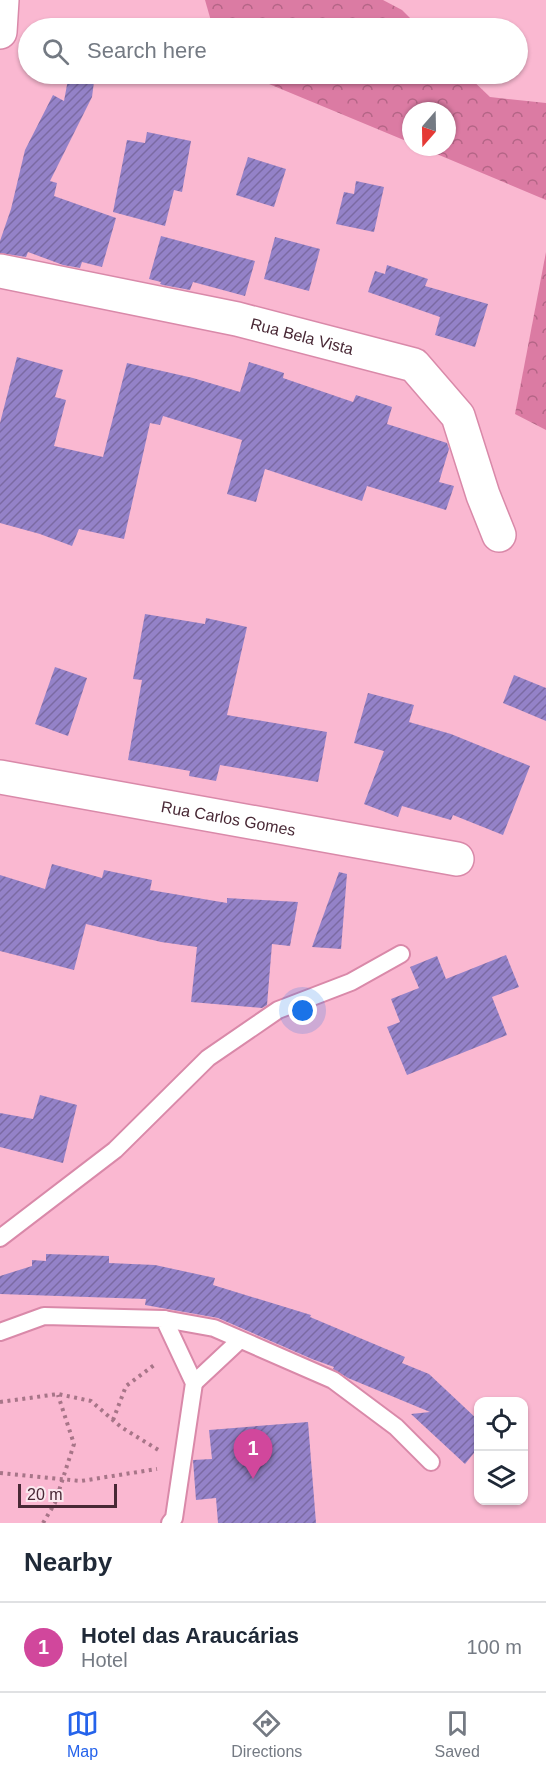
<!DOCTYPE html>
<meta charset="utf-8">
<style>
:root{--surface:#fff;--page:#f6f6f7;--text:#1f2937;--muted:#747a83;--line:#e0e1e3;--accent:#2563eb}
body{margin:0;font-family:Helvetica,sans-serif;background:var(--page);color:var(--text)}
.controls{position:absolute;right:18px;bottom:18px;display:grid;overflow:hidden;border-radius:12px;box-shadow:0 2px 4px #0004}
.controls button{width:54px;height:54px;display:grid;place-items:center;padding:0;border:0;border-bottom:2px solid var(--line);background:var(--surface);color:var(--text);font:30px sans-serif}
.compass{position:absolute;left:402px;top:102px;width:54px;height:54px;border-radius:50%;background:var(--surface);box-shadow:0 2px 4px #0004;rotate:200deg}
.scale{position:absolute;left:18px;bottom:15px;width:99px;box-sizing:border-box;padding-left:6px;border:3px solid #482835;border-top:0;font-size:16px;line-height:21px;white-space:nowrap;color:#482835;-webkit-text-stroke:4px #fbe9ef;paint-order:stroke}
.you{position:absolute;left:303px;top:1011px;width:21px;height:21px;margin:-15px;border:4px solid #fff;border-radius:50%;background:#1a73e8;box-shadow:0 0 0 9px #1a73e833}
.badge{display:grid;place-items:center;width:39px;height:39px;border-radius:50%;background:var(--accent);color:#fff;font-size:20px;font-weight:700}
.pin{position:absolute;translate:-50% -50px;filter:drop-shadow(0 2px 3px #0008)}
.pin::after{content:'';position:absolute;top:32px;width:21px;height:18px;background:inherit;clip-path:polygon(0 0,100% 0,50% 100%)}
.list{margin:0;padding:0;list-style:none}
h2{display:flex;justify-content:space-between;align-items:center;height:78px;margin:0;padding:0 24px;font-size:26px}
h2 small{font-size:20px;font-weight:400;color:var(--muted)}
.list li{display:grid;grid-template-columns:39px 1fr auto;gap:18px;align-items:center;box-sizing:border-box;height:90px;padding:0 24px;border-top:2px solid var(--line)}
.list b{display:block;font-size:22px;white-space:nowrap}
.list p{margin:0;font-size:20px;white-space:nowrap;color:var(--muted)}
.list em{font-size:20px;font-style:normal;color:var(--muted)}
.icon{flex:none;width:33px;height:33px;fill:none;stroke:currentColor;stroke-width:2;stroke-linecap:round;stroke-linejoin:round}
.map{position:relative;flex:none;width:546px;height:1523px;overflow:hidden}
.search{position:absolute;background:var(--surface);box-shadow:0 2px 4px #0004;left:18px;right:18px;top:18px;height:66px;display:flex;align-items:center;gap:15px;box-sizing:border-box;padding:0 21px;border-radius:33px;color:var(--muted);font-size:22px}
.sheet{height:168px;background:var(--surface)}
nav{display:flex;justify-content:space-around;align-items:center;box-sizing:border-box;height:84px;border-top:2px solid var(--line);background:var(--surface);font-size:16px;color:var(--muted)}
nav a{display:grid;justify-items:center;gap:3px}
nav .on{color:var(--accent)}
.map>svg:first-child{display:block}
</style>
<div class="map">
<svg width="546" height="1523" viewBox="0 0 546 1523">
<defs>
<pattern id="forest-crowns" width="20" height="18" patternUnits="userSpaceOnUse" patternTransform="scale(1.5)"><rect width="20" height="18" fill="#db7ba3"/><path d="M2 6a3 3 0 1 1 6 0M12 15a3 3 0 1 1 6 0" fill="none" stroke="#b46586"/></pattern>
<pattern id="building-hatch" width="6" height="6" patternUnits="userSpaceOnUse" patternTransform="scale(1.5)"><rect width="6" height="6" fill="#9482c8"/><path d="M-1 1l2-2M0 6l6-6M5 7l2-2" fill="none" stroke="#7b6aa3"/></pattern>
</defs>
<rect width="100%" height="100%" fill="#fab8d1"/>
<!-- forest -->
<g fill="url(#forest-crowns)">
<path d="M 205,0 L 383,0 L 402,10 L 420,28 L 213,28 Z"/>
<path d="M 245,74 L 466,74 L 490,97 L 546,103 L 546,200 L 420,147 L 447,147 L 447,111 L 411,111 L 411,143 Z"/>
<path d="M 546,252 L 546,430 L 515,414 Z"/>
</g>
<!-- building -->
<g fill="url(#building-hatch)">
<path d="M 69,74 L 95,74 L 92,97 L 50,181 L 57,183 L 54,196 L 116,218 L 102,267 L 82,262 L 80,268 L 63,265 L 28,252 L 26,257 L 0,253 L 0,241 L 11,209 L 25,150 L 53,95 L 64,101 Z"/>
<path d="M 147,132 L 191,141 L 182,192 L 174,190 L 165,226 L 113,212 L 127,140 L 145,143 Z"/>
<path d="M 248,157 L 286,169 L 274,207 L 236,195 Z"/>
<path d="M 356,181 L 384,187 L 374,232 L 336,224 L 344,192 L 354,194 Z"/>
<path d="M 161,236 L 255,261 L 245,296 L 193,282 L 190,290 L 163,285 L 160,284 L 161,282 L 149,279 Z"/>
<path d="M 275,237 L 320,249 L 309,291 L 264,279 Z"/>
<path d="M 387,265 L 428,279 L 425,286 L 488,304 L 475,347 L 435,335 L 440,317 L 368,292 L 375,271 L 385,274 Z"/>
<path d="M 17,357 L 63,370 L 55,397 L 66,400 L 54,446 L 103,457 L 127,363 L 193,378 L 240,392 L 249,362 L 284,373 L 283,378 L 353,402 L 356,395 L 392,407 L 387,424 L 447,443 L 449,449 L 439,482 L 454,486 L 446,510 L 367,486 L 362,501 L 265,469 L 256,502 L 227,494 L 242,440 L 163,416 L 160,425 L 150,423 L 124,539 L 79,529 L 72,546 L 40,534 L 0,523 L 0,423 Z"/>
<path d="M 145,614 L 205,624 L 206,618 L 247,627 L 227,715 L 327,732 L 318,782 L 220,765 L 216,781 L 189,776 L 190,771 L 128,760 L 142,680 L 133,679 Z"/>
<path d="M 55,667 L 87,678 L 68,736 L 35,724 Z"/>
<path d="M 514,675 L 546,688 L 546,721 L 503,703 Z"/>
<path d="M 368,693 L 414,705 L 409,722 L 451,734 L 530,766 L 503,835 L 453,815 L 451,820 L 402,806 L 398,817 L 364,804 L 384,751 L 354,743 Z"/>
<path d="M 52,864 L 102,878 L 104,870 L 152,880 L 150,890 L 227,903 L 227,898 L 298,902 L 290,946 L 272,944 L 267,1005 L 262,1008 L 191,1002 L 197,947 L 161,942 L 86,924 L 74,970 L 0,951 L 0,875 L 45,889 Z"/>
<path d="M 339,872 L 347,874 L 341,949 L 312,947 Z"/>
<path d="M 506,955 L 519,987 L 492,997 L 507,1035 L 407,1075 L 387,1027 L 400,1022 L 391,999 L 419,988 L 410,967 L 437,956 L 446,979 Z"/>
<path d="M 40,1095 L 77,1105 L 63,1163 L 0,1147 L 0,1113 L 33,1119 Z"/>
<path d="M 46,1254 L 109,1256 L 109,1263 L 155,1265 L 215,1278 L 213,1285 L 311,1315 L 310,1317 L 405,1357 L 402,1363 L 429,1374 L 478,1420 L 478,1448 L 465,1464 L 411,1414 L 430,1412 L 348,1378 L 333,1369 L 334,1367 L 312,1359 L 218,1318 L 145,1305 L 146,1299 L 0,1294 L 0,1276 L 32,1266 L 32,1260 L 46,1261 Z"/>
<path d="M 308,1422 L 316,1523 L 218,1523 L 216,1498 L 196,1500 L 193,1460 L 212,1459 L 209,1430 Z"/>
</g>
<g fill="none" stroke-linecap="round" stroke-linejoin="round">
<defs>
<g id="lane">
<path d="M 0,1238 L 115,1150 L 208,1058 L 278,1010 L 351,982 L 401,954"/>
<path d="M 164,1319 L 214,1328 L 333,1380 L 396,1427 L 431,1462"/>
<path d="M 0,1332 L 44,1316 L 164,1319 L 194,1383 L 174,1518 L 170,1523"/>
<path d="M 194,1383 L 240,1340"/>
</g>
<g id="street">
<path d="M 0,32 L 2,0"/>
<path id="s1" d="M 0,271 L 237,319 L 414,365 L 458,416 L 483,495 L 499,535"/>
<path id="s2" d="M 0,777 L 457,859"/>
</g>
</defs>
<!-- lane casing -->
<use href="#lane" stroke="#d989a9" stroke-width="20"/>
<!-- street casing -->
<use href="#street" stroke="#d989a9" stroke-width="36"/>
<!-- path -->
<g stroke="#a77588" stroke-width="4" stroke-dasharray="3 4.5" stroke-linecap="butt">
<path d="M 0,1402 L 58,1394 L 91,1401 L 121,1427 L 160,1451"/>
<path d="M 113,1420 L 126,1386 L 157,1363"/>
<path d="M 0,1473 L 81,1481 L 157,1469"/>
<path d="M 43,1523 L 55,1503 L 74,1444 L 58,1395"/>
</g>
<!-- lane -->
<use href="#lane" stroke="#fff" stroke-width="16"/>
<!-- street -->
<use href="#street" stroke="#fff" stroke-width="33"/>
</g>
<g text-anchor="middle" stroke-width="4.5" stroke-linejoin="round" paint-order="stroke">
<!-- street labels -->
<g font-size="16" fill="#482835" stroke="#fbe9ef">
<text dy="6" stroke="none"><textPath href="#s1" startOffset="309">Rua Bela Vista</textPath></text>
<text dy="6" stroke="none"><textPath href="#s2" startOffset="232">Rua Carlos Gomes</textPath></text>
</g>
</g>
</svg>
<div class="controls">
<button><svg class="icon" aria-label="locate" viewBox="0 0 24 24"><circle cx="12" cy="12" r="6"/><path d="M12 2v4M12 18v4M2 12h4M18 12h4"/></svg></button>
<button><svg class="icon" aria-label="layers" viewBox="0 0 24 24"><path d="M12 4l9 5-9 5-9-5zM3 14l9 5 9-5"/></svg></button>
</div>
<svg class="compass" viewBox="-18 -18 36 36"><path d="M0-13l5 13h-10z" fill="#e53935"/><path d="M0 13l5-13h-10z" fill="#747a83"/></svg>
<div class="scale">20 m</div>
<div class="you"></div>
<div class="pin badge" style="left:253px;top:1479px;background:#d1479c">1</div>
<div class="search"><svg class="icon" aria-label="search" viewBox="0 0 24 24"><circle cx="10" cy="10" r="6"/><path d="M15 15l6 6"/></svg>Search here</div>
</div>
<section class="sheet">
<h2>Nearby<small></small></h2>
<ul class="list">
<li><span class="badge" style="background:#d1479c">1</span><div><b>Hotel das Araucárias</b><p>Hotel</p></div><em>100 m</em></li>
</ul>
</section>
<nav>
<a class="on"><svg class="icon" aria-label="map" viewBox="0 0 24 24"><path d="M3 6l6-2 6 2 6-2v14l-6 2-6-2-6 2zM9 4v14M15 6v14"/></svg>Map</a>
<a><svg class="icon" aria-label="directions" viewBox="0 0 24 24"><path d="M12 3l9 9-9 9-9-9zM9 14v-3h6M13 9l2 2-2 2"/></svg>Directions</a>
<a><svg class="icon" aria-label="saved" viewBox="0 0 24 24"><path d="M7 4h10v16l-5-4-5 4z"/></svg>Saved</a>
</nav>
